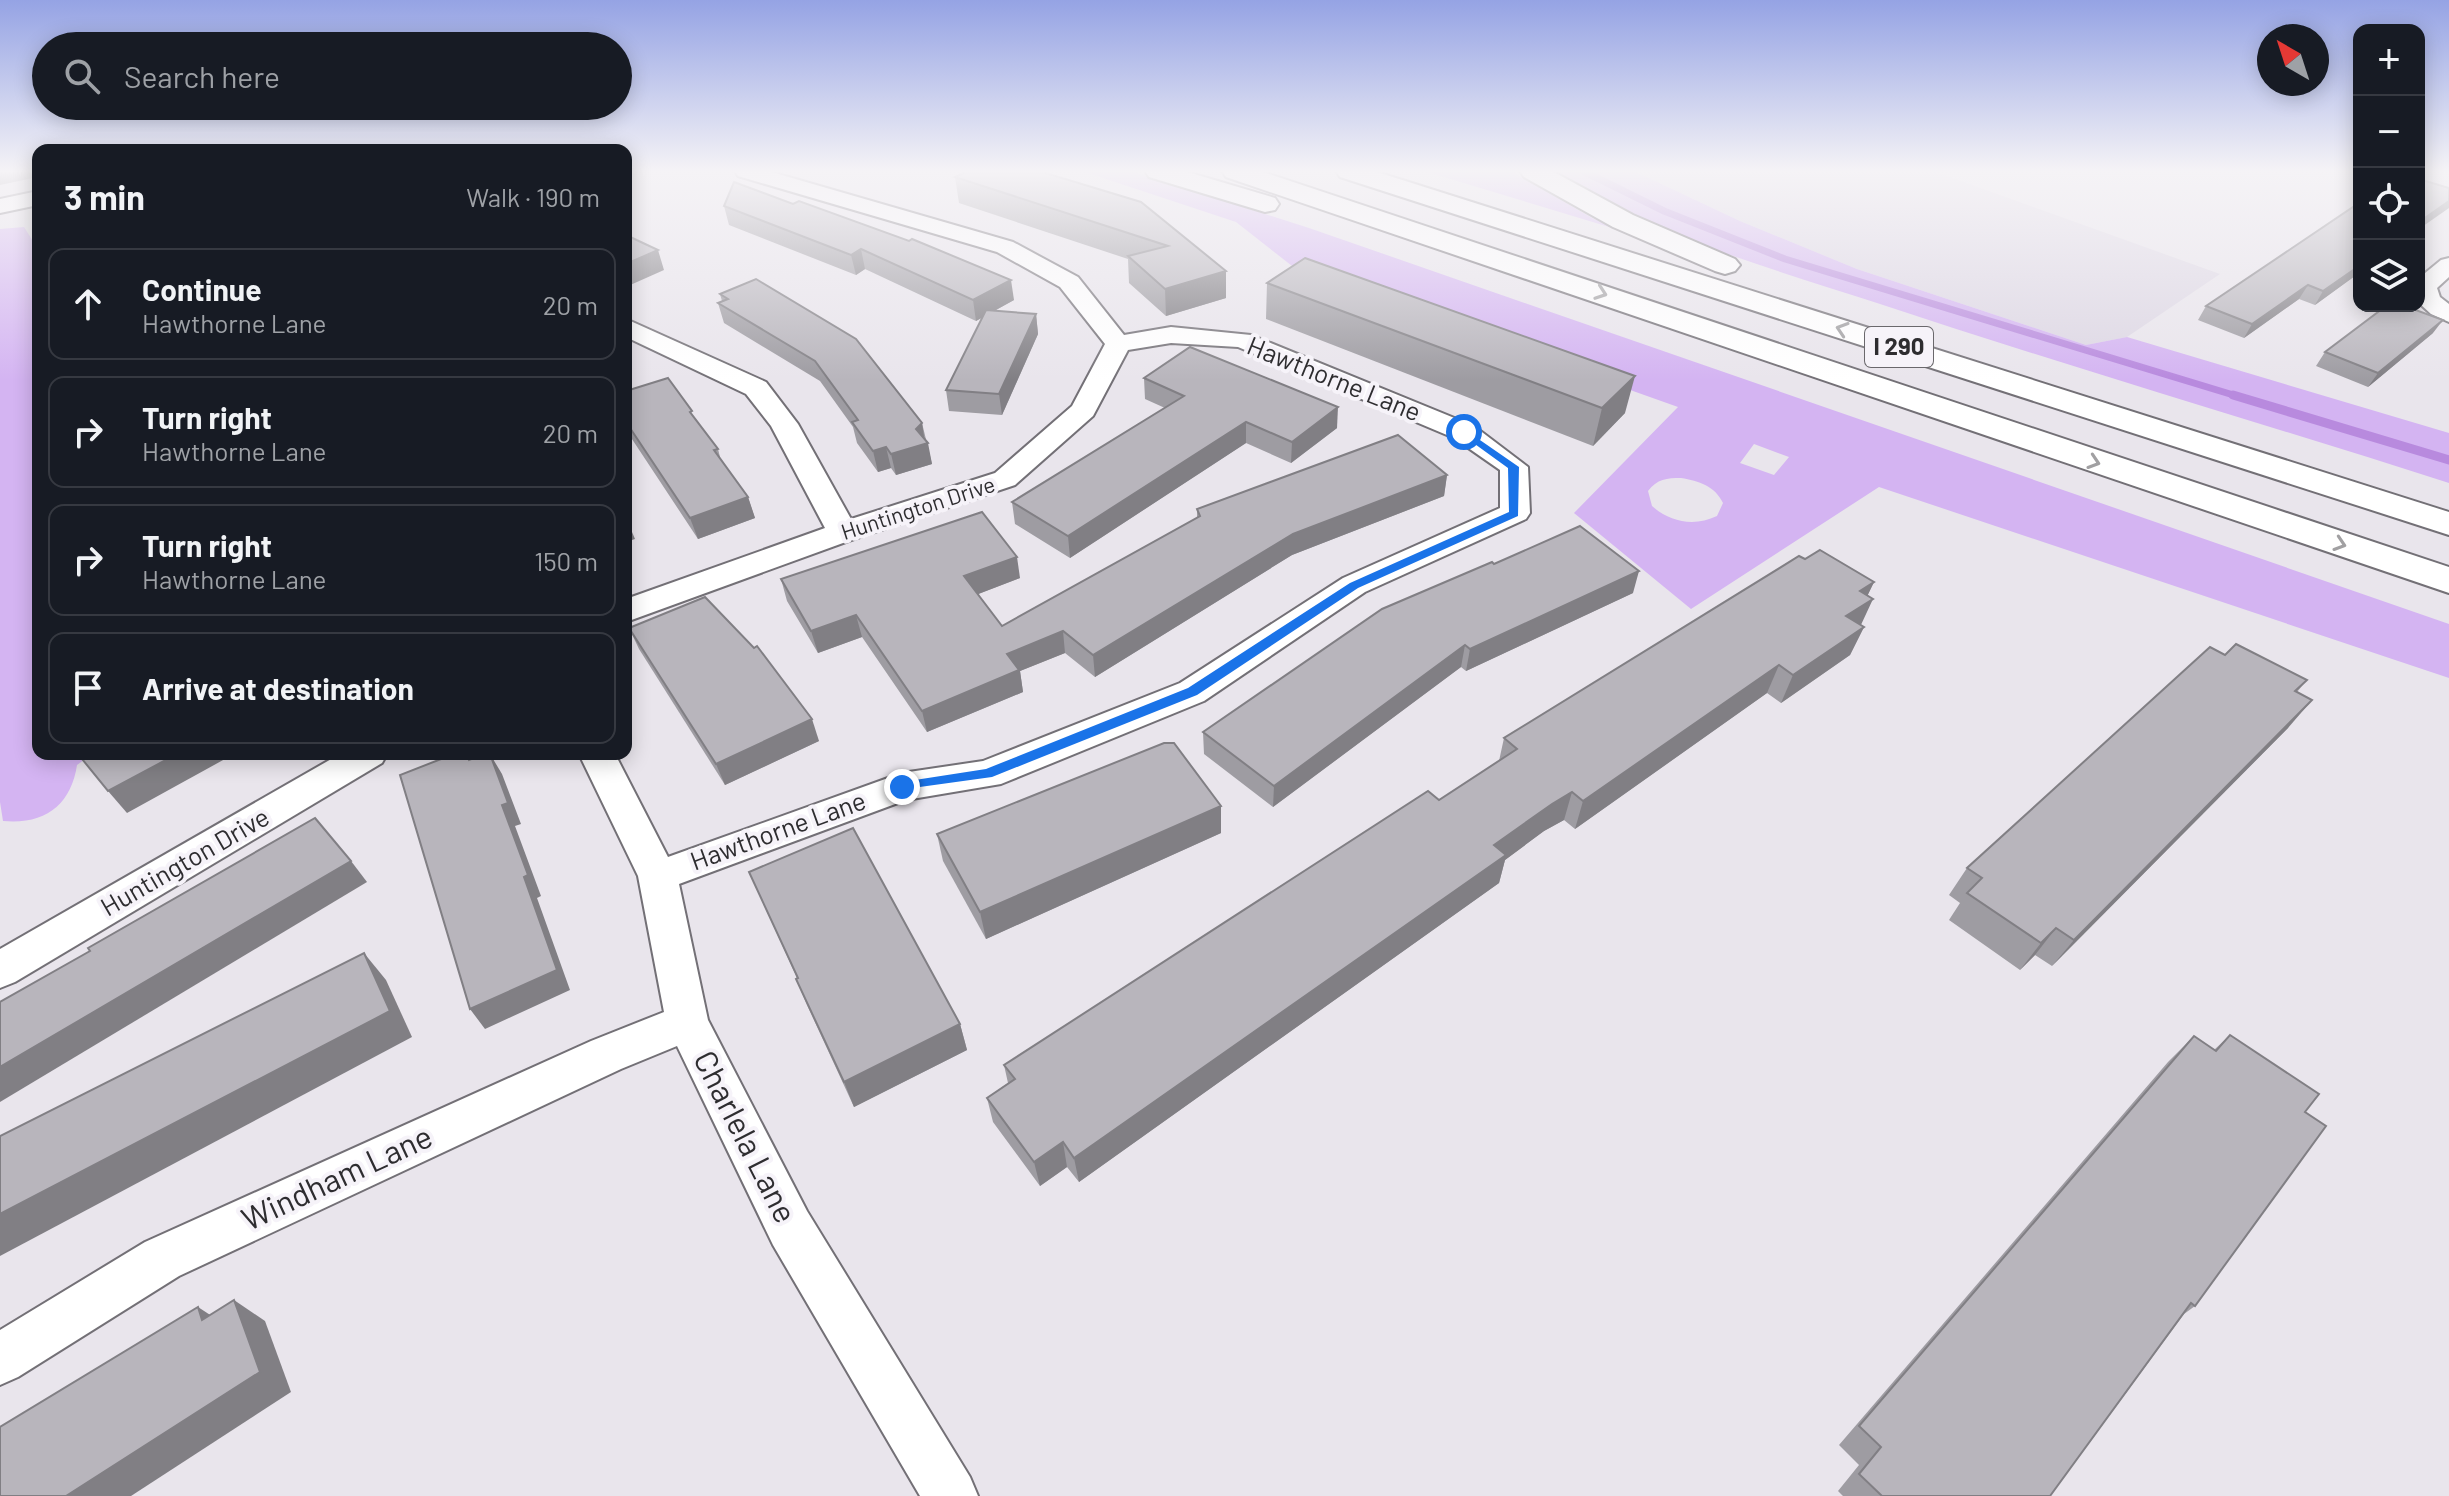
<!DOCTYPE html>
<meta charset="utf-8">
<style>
:root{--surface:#171b24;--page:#242831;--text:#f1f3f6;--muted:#9ea1a6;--line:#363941}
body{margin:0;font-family:Barlow,sans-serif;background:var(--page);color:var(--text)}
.controls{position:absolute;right:24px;top:24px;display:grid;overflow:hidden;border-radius:16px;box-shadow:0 4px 20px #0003}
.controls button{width:72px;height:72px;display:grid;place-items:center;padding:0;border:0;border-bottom:2px solid var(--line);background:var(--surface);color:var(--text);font:40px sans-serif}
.compass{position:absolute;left:2257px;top:24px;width:72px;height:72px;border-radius:50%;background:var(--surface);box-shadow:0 4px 20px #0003;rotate:321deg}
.stop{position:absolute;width:24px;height:24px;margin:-18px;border:6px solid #1a73e8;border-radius:50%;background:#fff}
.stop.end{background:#1a73e8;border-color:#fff;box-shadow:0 2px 8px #0008}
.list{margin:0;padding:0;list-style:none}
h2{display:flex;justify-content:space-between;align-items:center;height:104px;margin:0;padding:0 32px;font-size:34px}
h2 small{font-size:26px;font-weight:400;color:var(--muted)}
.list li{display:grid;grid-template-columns:52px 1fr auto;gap:24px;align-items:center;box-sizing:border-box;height:112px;margin:0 16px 16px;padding:0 16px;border:2px solid var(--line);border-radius:16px}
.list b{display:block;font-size:30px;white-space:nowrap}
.list p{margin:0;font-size:26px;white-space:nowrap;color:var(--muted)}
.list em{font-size:26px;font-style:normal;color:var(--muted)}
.icon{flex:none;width:44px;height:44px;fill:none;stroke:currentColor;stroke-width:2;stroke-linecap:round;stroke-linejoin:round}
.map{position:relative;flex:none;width:2449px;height:1496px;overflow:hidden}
.search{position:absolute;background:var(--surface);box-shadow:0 4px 20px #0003;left:32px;top:32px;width:600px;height:88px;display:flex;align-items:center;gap:20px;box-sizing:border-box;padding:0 28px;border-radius:44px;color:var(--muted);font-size:30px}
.panel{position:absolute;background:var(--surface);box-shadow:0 4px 20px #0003;left:32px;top:144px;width:600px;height:616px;border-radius:16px}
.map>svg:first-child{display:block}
</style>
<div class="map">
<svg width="2449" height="1496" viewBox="0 0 2449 1496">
<rect width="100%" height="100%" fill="#e9e5ec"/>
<!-- built -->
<path fill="#ddd7e4" d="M 1634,171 L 1933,171 L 2220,274 L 2127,337 L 2086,345 L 1857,269 L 1740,221 Z"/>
<!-- green -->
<g fill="#d4b4f2" fill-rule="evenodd">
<path d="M 1082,171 L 1131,171 L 1309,228 L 2449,624 L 2449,678 L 1879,487 L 1691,609 L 1574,513 L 1678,407 L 1301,273 L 1236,222 ZM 1754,444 L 1789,457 L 1774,475 L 1740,463 ZM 1681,478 C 1699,481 1715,486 1723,503 L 1717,516 C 1694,527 1670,522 1652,506 L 1648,491 C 1657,479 1667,478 1681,478 Z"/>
<path d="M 1424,171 L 1511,171 L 1594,219 L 1629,233 Z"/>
<path d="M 1552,171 L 1634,171 L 1740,221 L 1857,269 L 2086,345 L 2127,337 L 2449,433 L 2449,483 C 2258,422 2067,366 1877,303 C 1770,268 1646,234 1552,171 Z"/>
<path d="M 24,227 L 38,249 L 38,754 L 92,754 L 77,765 C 71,805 45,825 3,821 L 0,802 L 0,229 Z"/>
</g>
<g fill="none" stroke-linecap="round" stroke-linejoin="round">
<!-- stream-far1 -->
<path stroke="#b88ade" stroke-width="7" d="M 1583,171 L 1664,211 L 1785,259 L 2240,397"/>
<!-- stream -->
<path stroke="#b88ade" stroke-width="9" d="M 2233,395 L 2449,460"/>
<defs>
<g id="minor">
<path d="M 735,171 L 768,171 L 1013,242 L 1078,277 L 1124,335 L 1171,327 L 1251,335 L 1474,426 L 1528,467 L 1530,513 L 1526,519 L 1365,592 L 1204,701 L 1001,784 L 906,800 L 679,884 L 708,1020 L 807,1211 L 970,1477 L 978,1496 L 920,1496 L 773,1245 L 677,1046 L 621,1069 L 179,1276 L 18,1377 L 0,1385 L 0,1330 L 145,1242 L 591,1041 L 664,1012 L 638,876 L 579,754 L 615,754 L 668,857 L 902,773 L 983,761 L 1180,683 L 1343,578 L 1500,508 L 1500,470 L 1454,438 L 1238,347 L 1171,343 L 1128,350 L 1093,416 L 1015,485 L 854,539 L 626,622 L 626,599 L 825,528 L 771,426 L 746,394 L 626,337 L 626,319 L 766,382 L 798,424 L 851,519 L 995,473 L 1072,406 L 1105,344 L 1060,287 L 997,252 L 738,176 Z"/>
<path d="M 38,191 L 38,205 L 0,213 L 0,199 Z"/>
<path d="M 2449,258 L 2449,277 L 2437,288 L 2440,297 L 2449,304 L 2449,322 L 2431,314 L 2419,303 L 2419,278 L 2441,260 Z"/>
<path d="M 340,754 L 387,754 L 382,763 L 15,982 L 0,988 L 0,949 Z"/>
</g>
<g id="highway">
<path d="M 1145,171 L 1184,171 L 1275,198 L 1279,204 L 1275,210 L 1265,212 L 1149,177 Z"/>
<path d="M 1222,171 L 1260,171 L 2449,567 L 2449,593 L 1226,177 Z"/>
<path d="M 1336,171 L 1374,171 L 2449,512 L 2449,535 L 1340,177 Z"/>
<path d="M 1520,171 L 1552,171 L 1633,215 L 1735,259 L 1740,265 L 1735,271 L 1725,274 L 1715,271 L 1613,227 L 1524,177 Z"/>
</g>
</defs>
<!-- minor casing -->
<use href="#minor" stroke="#737076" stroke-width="4"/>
<!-- highway casing -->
<use href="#highway" stroke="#737076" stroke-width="4"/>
<!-- minor -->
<use href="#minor" fill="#fff" fill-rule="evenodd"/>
<!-- highway -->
<use href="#highway" fill="#fff" fill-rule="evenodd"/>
</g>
<!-- wall -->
<g fill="#9e9ca2">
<path d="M 955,177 L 1141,202 L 1226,298 L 1166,316 L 1129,283 L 1128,259 L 959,203 Z"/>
<path d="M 734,182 L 1014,300 L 994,311 L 1036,314 L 1038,334 L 1002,415 L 949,411 L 946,390 L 983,317 L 976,321 L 865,269 L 856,275 L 729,225 L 724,206 Z"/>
<path d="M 2359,203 L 2359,273 L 2315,305 L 2299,299 L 2244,338 L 2198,320 L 2206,306 Z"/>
<path d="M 1267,283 L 1625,413 L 1593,446 L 1266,319 Z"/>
<path d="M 720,294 L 922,423 L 932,464 L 896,475 L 891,468 L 878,472 L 857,443 L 853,427 L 820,381 L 724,323 L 718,303 L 722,301 Z"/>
<path d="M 2433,333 L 2368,387 L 2316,366 L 2325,352 Z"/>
<path d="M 1144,378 L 1337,428 L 1291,463 L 1246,443 L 1070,558 L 1015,524 L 1012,502 L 1165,408 L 1145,399 Z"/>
<path d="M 626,391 L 695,419 L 718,449 L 721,461 L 748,497 L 755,518 L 698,539 L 626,430 Z"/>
<path d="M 1447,475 L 1444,496 L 1292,555 L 1095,677 L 1065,653 L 1020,671 L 1023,692 L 927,732 L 862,637 L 818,653 L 787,601 L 781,579 L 1020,578 L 978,594 L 1002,626 L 1197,518 L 1197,509 Z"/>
<path d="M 1805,559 L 1874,582 L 1867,596 L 1860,625 L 1864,627 L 1850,655 L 1781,703 L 1767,693 L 1575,829 L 1564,820 L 1544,831 L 1505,860 L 1499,883 L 1079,1182 L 1067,1167 L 1040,1186 L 993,1122 L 987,1098 L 1008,1083 L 1004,1065 L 1439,800 L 1499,761 L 1504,738 Z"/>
<path d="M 1494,564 L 1633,593 L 1466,671 L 1461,667 L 1273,807 L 1204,754 L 1203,732 Z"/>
<path d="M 629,628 L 819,741 L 725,785 L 639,649 Z"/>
<path d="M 2225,655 L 2307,680 L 2297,692 L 2288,728 L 2052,966 L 2035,955 L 2020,970 L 1949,920 L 1960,903 L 1949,895 L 1967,868 Z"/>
<path d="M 1221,833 L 986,939 L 943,861 L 937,834 Z"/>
<path d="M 749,872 L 960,1024 L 967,1050 L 854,1107 L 807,1005 L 796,979 L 797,978 Z"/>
<path d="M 2230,1035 L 2305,1112 L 2195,1306 L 2184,1314 L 2050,1496 L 1843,1496 L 1838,1491 L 1859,1465 L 1839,1445 L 2168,1062 L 2194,1036 L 2214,1050 Z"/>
</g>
<!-- shaded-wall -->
<g fill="#817f84">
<path d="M 0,171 L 38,171 L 38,177 L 0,185 Z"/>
<path d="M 2449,201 L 2449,208 L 2419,229 L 2419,222 Z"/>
<path d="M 861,249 L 865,269 L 856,275 L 851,255 Z"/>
<path d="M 658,250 L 664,270 L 628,286 L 626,279 L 626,264 Z"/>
<path d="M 2359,266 L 2359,273 L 2315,305 L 2323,291 Z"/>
<path d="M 1226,271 L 1226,298 L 1166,316 L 1165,289 Z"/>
<path d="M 1011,280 L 1014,300 L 976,321 L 973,300 Z"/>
<path d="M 2308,285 L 2299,299 L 2244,338 L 2252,324 Z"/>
<path d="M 1036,314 L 1038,334 L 1002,415 L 999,394 Z"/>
<path d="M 2443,320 L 2433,333 L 2368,387 L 2378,373 Z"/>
<path d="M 1635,376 L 1625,413 L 1593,446 L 1602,408 Z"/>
<path d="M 1338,407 L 1337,428 L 1291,463 L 1292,442 Z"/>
<path d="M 1246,422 L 1246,443 L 1070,558 L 1068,536 Z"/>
<path d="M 922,423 L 925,443 L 928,443 L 932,464 L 896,475 L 891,454 Z"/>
<path d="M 886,447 L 891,468 L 878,472 L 873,451 Z"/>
<path d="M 1447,475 L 1444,496 L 1292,555 L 1095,677 L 1093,655 L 1293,534 Z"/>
<path d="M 748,497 L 755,518 L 698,539 L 690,518 Z"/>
<path d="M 626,518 L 635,539 L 626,542 Z"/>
<path d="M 1017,557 L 1020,578 L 968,598 L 964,576 Z"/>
<path d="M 1639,571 L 1633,593 L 1466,671 L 1470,649 Z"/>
<path d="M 1874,582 L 1863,605 L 1873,599 L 1860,627 L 1846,616 L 1860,591 Z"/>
<path d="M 856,615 L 862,637 L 818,653 L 811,631 Z"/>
<path d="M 1864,627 L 1850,655 L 1781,703 L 1793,675 Z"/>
<path d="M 1063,631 L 1065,653 L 1020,671 L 1023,692 L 927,732 L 922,711 L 1007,654 Z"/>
<path d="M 1465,645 L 1461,667 L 1273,807 L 1274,786 Z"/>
<path d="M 1779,665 L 1767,693 L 1575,829 L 1583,801 Z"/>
<path d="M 2312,700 L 2288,728 L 2052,966 L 2074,940 Z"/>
<path d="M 812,719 L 819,741 L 725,785 L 716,764 Z"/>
<path d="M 177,754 L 234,754 L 127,813 L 108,791 Z"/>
<path d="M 490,754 L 502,774 L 521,824 L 515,826 L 541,896 L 537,898 L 570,990 L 485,1029 L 470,1009 L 524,877 L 502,805 Z"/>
<path d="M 1572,792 L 1564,820 L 1544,831 L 1505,860 L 1499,883 L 1079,1182 L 1074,1158 L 1494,845 L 1552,804 Z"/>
<path d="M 1221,806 L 1221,833 L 986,939 L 980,912 Z"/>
<path d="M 351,861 L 367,882 L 0,1102 L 0,1067 Z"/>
<path d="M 2056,928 L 2035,955 L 2020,970 L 2041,943 Z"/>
<path d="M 364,953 L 386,980 L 412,1037 L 0,1256 L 0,1214 Z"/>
<path d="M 960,1024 L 967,1050 L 854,1107 L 844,1082 Z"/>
<path d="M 1063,1142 L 1067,1167 L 1040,1186 L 1034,1162 Z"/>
<path d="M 234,1300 L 265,1321 L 291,1392 L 131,1496 L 66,1496 Z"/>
<path d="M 198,1307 L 230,1328 L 202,1320 Z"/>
</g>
<!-- building -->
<g fill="#b8b5bc" stroke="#817f84" stroke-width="2">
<path d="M 967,171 L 1039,171 L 1141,202 L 1226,271 L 1165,289 L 1128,256 L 1168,246 L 955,177 Z"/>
<path d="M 2419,179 L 2449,188 L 2449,201 L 2419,222 Z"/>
<path d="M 734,182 L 793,204 L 799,201 L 909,241 L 912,239 L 1011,280 L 973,300 L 861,249 L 851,255 L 724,206 Z"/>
<path d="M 2359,203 L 2359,266 L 2323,291 L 2308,285 L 2252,324 L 2206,306 Z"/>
<path d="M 626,235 L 658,250 L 626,264 Z"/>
<path d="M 1305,258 L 1635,376 L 1602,408 L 1267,283 Z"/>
<path d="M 756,279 L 856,339 L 922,423 L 916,429 L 928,443 L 891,454 L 886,447 L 873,451 L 852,422 L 858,420 L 815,361 L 718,303 L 728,299 L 720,294 Z"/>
<path d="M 2386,306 L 2405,306 L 2443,320 L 2378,373 L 2325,352 Z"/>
<path d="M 986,310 L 1036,314 L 999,394 L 946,390 Z"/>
<path d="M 1190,347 L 1338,407 L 1292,442 L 1246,422 L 1068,536 L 1012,502 L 1184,396 L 1144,378 Z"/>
<path d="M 668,378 L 692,411 L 690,412 L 718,449 L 714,450 L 748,497 L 690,518 L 626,422 L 626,391 Z"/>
<path d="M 1398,435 L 1447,475 L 1293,534 L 1093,655 L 1063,631 L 1007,654 L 1019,670 L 922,711 L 856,615 L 811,631 L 781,579 L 982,512 L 1017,557 L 964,576 L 1002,626 L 1200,516 L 1197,509 Z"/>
<path d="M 1580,526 L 1639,571 L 1470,649 L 1465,645 L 1274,786 L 1203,732 L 1382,609 L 1492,562 L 1494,564 Z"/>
<path d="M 1820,550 L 1874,582 L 1860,591 L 1873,599 L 1846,616 L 1864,627 L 1793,675 L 1779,665 L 1583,801 L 1572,792 L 1552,804 L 1494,845 L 1506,855 L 1074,1158 L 1063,1142 L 1034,1162 L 987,1098 L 1015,1079 L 1004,1065 L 1428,791 L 1439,800 L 1517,749 L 1504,738 L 1799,556 L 1805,559 Z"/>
<path d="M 705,597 L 754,648 L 757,646 L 812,719 L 716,764 L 629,628 Z"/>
<path d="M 2236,644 L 2307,680 L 2295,691 L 2312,700 L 2074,940 L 2056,928 L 2041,943 L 1967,893 L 1982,878 L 1967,868 L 2210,647 L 2225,655 Z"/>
<path d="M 1164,743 L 1174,743 L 1221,806 L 980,912 L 937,834 Z"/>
<path d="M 78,754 L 177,754 L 108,791 Z"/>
<path d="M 454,754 L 467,754 L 469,760 L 485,754 L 490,754 L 508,803 L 502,805 L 528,875 L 524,877 L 557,970 L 470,1009 L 400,775 Z"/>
<path d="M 315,818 L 351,861 L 0,1067 L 0,1002 L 90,951 L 88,948 Z"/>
<path d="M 853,828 L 960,1024 L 844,1082 L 796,979 L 798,978 L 749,872 Z"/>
<path d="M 364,953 L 390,1011 L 0,1214 L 0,1136 Z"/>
<path d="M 2230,1035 L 2319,1094 L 2305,1112 L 2326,1126 L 2195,1306 L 2191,1303 L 2050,1496 L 1882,1496 L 1859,1474 L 1881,1447 L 1859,1426 L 2194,1036 L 2216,1051 Z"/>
<path d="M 234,1300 L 260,1372 L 66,1496 L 0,1496 L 0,1427 L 198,1307 L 202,1320 Z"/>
</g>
<!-- one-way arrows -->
<defs><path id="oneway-chevron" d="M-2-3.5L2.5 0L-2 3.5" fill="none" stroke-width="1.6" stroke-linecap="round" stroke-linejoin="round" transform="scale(2)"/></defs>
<g stroke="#a1a0a2">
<use href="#oneway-chevron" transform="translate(1601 293) rotate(19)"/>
<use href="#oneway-chevron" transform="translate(1842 329) rotate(-162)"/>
<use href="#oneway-chevron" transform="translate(2094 462) rotate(18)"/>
<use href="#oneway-chevron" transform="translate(2340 544) rotate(18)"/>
</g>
<!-- sky -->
<linearGradient id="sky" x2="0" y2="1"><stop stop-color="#95a3e4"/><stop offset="0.45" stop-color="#f5f3f6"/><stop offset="1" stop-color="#f5f3f6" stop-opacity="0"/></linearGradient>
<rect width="2449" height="380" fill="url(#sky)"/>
<!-- route -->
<path fill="#1a73e8" d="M 1464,429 L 1519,467 L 1518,516 L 1358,588 L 1197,695 L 992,777 L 898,790 L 898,783 L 902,782 L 986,769 L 1188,688 L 1350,583 L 1509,512 L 1508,468 L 1461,434 L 1459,432 Z"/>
<g text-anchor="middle" stroke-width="8" stroke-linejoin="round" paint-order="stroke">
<!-- far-street labels -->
<g font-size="22" fill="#2e2d30" stroke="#f6f3f9">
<text transform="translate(918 508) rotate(-18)" y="8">Huntington Drive</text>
</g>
<!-- shield labels -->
<rect fill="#f6f3f9" stroke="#6a686c" stroke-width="2" x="1865" y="327" width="68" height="40" rx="6"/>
<g font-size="24" font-weight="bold" fill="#2e2d30">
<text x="1899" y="355">I 290</text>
</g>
<!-- street labels -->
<g font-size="26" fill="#2e2d30" stroke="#f6f3f9">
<text transform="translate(1334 379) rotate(22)" y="9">Hawthorne Lane</text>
<text transform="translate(778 831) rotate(-20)" y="9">Hawthorne Lane</text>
<text transform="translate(185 862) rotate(-30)" y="9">Huntington Drive</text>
</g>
<!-- near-street labels -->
<g font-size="32" fill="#2e2d30" stroke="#f6f3f9">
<text transform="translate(745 1137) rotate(63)" y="11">Charlela Lane</text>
<text transform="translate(337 1178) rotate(-25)" y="11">Windham Lane</text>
</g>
</g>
</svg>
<div class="controls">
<button>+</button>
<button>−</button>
<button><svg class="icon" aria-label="locate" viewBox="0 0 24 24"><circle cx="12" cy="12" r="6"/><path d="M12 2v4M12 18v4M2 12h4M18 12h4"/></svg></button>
<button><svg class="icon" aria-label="layers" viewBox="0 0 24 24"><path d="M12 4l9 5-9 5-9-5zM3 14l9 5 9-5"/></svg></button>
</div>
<svg class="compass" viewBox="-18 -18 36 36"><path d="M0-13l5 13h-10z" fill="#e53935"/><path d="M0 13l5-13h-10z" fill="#9ea1a6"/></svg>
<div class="stop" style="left:1464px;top:432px"></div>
<div class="stop end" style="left:902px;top:787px"></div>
<div class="search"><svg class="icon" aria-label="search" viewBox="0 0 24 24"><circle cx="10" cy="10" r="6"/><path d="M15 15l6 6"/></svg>Search here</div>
<section class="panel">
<h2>3 min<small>Walk · 190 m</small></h2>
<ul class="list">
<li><svg class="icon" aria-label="ahead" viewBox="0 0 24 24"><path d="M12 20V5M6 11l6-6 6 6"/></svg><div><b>Continue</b><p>Hawthorne Lane</p></div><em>20 m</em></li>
<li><svg class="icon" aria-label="right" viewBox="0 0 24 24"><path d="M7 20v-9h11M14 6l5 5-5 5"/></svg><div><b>Turn right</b><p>Hawthorne Lane</p></div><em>20 m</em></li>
<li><svg class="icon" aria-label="right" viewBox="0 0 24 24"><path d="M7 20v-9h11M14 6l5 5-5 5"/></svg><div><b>Turn right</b><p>Hawthorne Lane</p></div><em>150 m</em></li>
<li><svg class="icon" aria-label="arrive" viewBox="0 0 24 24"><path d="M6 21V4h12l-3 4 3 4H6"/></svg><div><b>Arrive at destination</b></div></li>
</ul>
</section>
</div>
